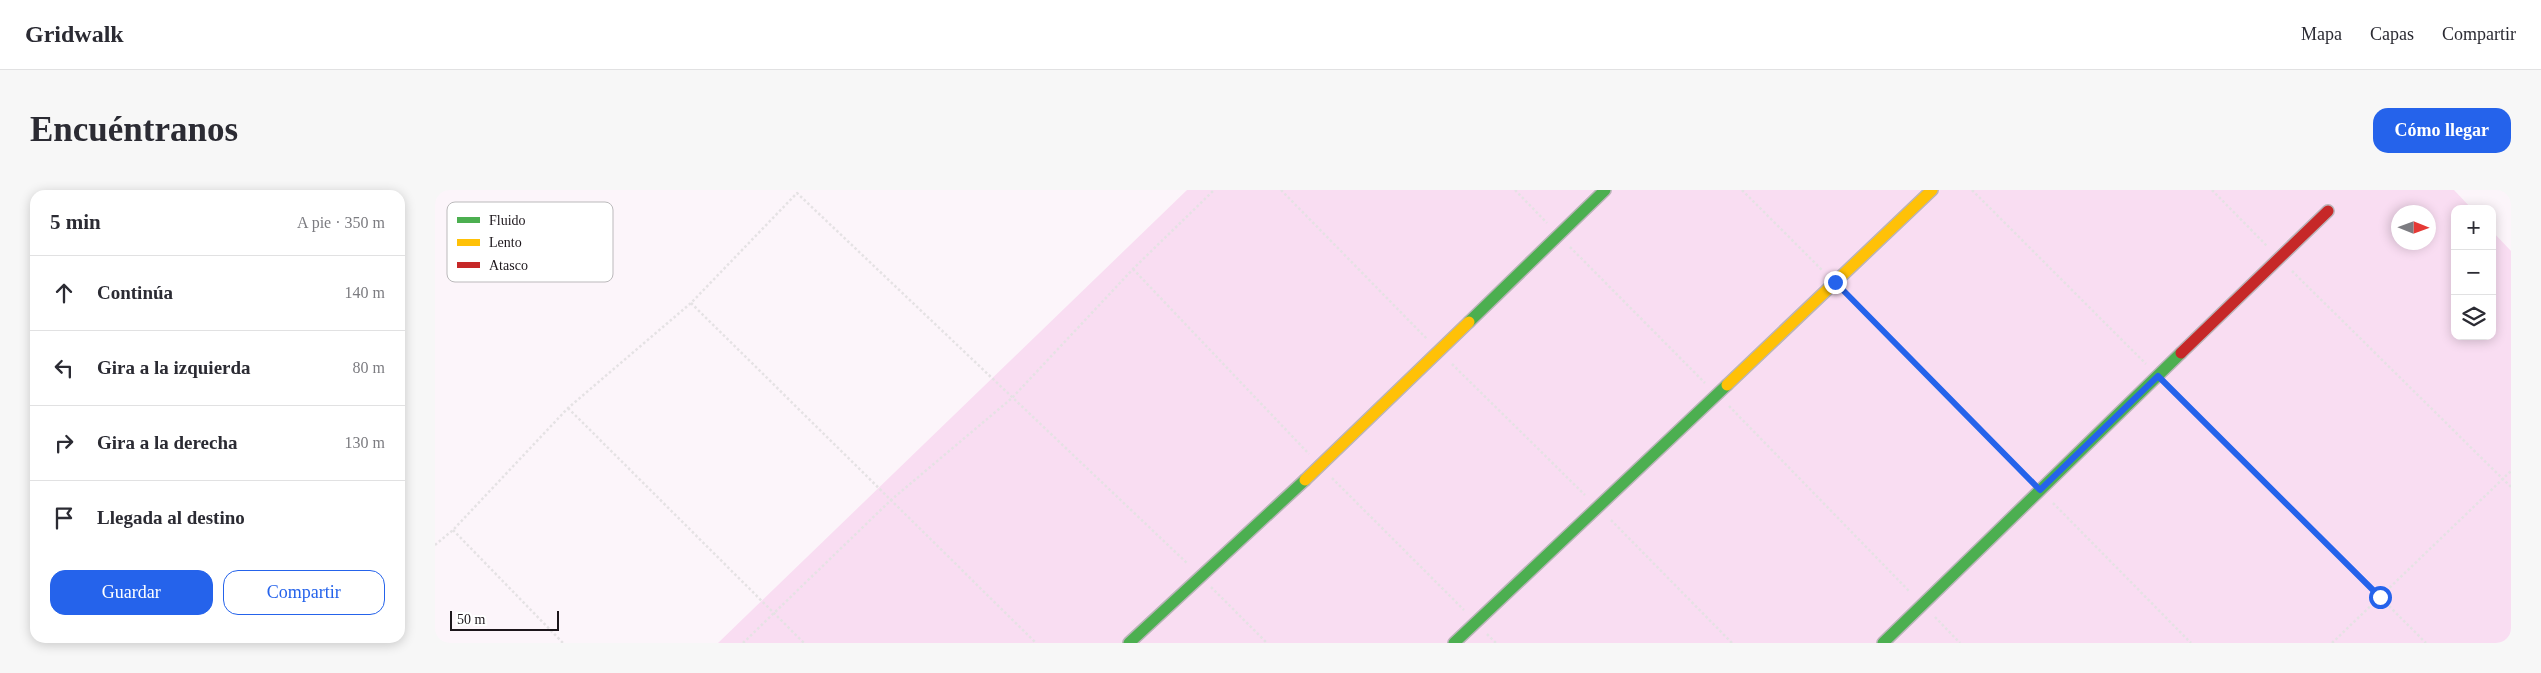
<!DOCTYPE html>
<html lang="es">
<meta charset="utf-8">
<style>
:root{--surface:#fff;--page:#f7f7f7;--text:#2b2b33;--muted:#7c7c81;--line:#e1e1e2;--accent:#2563eb}
body{margin:0;font-family:Georgia,serif;background:var(--page);color:var(--text)}
.controls{position:absolute;right:15px;top:15px;display:grid;overflow:hidden;border-radius:10px;box-shadow:0 2px 12px #0003}
.controls button{width:45px;height:45px;display:grid;place-items:center;padding:0;border:0;border-bottom:1px solid var(--line);background:var(--surface);color:var(--text);font:25px sans-serif}
.compass{position:absolute;left:1956px;top:15px;width:45px;height:45px;border-radius:50%;background:var(--surface);box-shadow:0 2px 12px #0003;rotate:91deg}
.scale{position:absolute;left:15px;bottom:12px;width:109px;box-sizing:border-box;padding-left:5px;border:2px solid #1c161b;border-top:0;font-size:14px;line-height:18px;white-space:nowrap;color:#1c161b;-webkit-text-stroke:4px #fff;paint-order:stroke}
.stop{position:absolute;width:15px;height:15px;margin:-11px;border:4px solid #2563eb;border-radius:50%;background:#fff}
.stop.end{background:#2563eb;border-color:#fff;box-shadow:0 1px 5px #0008}
.list{margin:0;padding:0;list-style:none}
h2{display:flex;justify-content:space-between;align-items:center;height:65px;margin:0;padding:0 20px;font-size:21px}
h2 small{font-size:16px;font-weight:400;color:var(--muted)}
.list li{display:grid;grid-template-columns:32px 1fr auto;gap:15px;align-items:center;box-sizing:border-box;height:75px;padding:0 20px;border-top:1px solid var(--line)}
.list b{display:block;font-size:19px;white-space:nowrap}
.list em{font-size:16px;font-style:normal;color:var(--muted)}
.actions{display:flex;gap:10px;padding:15px 20px}
.actions a{flex:1;padding:11px 0;border:1px solid var(--accent);border-radius:15px;text-align:center;font-size:18px;color:var(--accent)}
.actions .main{background:var(--accent);color:#fff}
.icon{flex:none;width:28px;height:28px;fill:none;stroke:currentColor;stroke-width:2;stroke-linecap:round;stroke-linejoin:round}
.map{position:relative;flex:none;width:2076px;height:453px;overflow:hidden;border-radius:15px}
header{display:flex;align-items:center;gap:30px;box-sizing:border-box;height:70px;padding:0 25px;background:var(--surface);border-bottom:1px solid var(--line)}
header strong{font-size:24px}
nav{display:flex;gap:28px;margin-inline-start:auto;font-size:18px}
.intro{display:flex;align-items:center;justify-content:space-between;box-sizing:border-box;height:120px;padding:0 30px}
h1{margin:0;font-size:35px}
.button{padding:12px 22px;border-radius:15px;background:var(--accent);color:#fff;font-size:18px;font-weight:700}
main{display:flex;gap:30px;padding:0 30px}
aside{flex:1;background:var(--surface);border-radius:15px;box-shadow:0 2px 12px #0003}
.map>svg:first-child{display:block}
</style>
<header>
<strong>Gridwalk</strong>
<nav><a>Mapa</a><a>Capas</a><a>Compartir</a></nav>
</header>
<div class="intro"><h1>Encuéntranos</h1><a class="button">Cómo llegar</a></div>
<main>
<aside>
<h2>5 min<small>A pie · 350 m</small></h2>
<ul class="list">
<li><svg class="icon" aria-label="ahead" viewBox="0 0 24 24"><path d="M12 20V5M6 11l6-6 6 6"/></svg><div><b>Continúa</b></div><em>140 m</em></li>
<li><svg class="icon" aria-label="left" viewBox="0 0 24 24"><path d="M17 20v-9H6M10 6l-5 5 5 5"/></svg><div><b>Gira a la izquierda</b></div><em>80 m</em></li>
<li><svg class="icon" aria-label="right" viewBox="0 0 24 24"><path d="M7 20v-9h11M14 6l5 5-5 5"/></svg><div><b>Gira a la derecha</b></div><em>130 m</em></li>
<li><svg class="icon" aria-label="arrive" viewBox="0 0 24 24"><path d="M6 21V4h12l-3 4 3 4H6"/></svg><div><b>Llegada al destino</b></div></li>
</ul>
<div class="actions"><a class="main">Guardar</a><a>Compartir</a></div>
</aside>
<div class="map">
<svg width="2076" height="453" viewBox="0 0 2076 453">
<rect width="100%" height="100%" fill="#fcf5fa"/>
<!-- green -->
<path fill="#f9ddf2" fill-rule="evenodd" d="M 752,0 L 2019,0 L 2037,19 L 2020,19 L 2020,146 L 2057,146 L 2057,41 L 2076,61 L 2076,453 L 283,453 ZM 1964,22 L 1994,22 L 1994,52 L 1964,52 Z"/>
<g fill="none" stroke-linecap="round" stroke-linejoin="round">
<defs>
<g id="fast">
<path d="M 1034,132 L 1170,0"/>
<path d="M 694,453 L 870,290"/>
<path d="M 1019,453 L 1292,195"/>
<path d="M 1448,453 L 1746,163"/>
</g>
<g id="slow">
<path d="M 1292,195 L 1497,0"/>
<path d="M 870,290 L 1034,132"/>
</g>
<path id="jam" d="M 1746,163 L 1893,21"/>
</defs>
<!-- fast casing -->
<use href="#fast" stroke="#bab4b9" stroke-width="14"/>
<!-- slow casing -->
<use href="#slow" stroke="#bab4b9" stroke-width="14"/>
<!-- jam casing -->
<use href="#jam" stroke="#bab4b9" stroke-width="14"/>
<!-- path -->
<g stroke="#e5e2e4" stroke-width="2.5" stroke-dasharray="2.5 2.5" stroke-linecap="butt">
<path d="M 846,0 L 992,149"/>
<path d="M 1080,0 L 1112,33"/>
<path d="M 1307,0 L 1387,80"/>
<path d="M 1537,0 L 1711,174"/>
<path d="M 1777,0 L 1832,56"/>
<path d="M 1135,57 L 1270,193"/>
<path d="M 698,79 L 874,264"/>
<path d="M 1857,81 L 2076,297"/>
<path d="M 1412,105 L 1593,288"/>
<path d="M 256,113 L 601,453"/>
<path d="M 1017,174 L 1150,305"/>
<path d="M 1735,197 L 1991,453"/>
<path d="M 1294,216 L 1475,402"/>
<path d="M 133,218 L 369,453"/>
<path d="M 897,288 L 1029,420"/>
<path d="M 1618,313 L 1756,453"/>
<path d="M 1176,330 L 1297,453"/>
<path d="M 18,340 L 128,453"/>
<path d="M 0,355 L 18,340 L 133,218 L 256,113 L 362,3 L 753,374"/>
<path d="M 776,397 L 832,453"/>
<path d="M 1500,427 L 1525,453"/>
<path d="M 1052,444 L 1061,453"/>
<path d="M 308,453 L 456,310 L 577,208 L 698,79 L 779,0"/>
<path d="M 1897,453 L 2076,281"/>
</g>
<!-- fast -->
<use href="#fast" stroke="#4caf50" stroke-width="11"/>
<!-- slow -->
<use href="#slow" stroke="#ffc107" stroke-width="11"/>
<!-- jam -->
<use href="#jam" stroke="#c62828" stroke-width="11"/>
</g>
<g fill="none" stroke-linecap="round" stroke-linejoin="round">
<!-- route -->
<path stroke="#2563eb" stroke-width="6" d="M 1400,92 L 1605,300 L 1723,186 L 1945,407"/>
</g>
<!-- legend -->
<rect x="12" y="12" width="166" height="80" rx="8" fill="#fff" stroke="#bbb9bb" stroke-width="1"/>
<rect x="22" y="27" width="23" height="6" fill="#4caf50"/>
<rect x="22" y="49" width="23" height="7" fill="#ffc107"/>
<rect x="22" y="72" width="23" height="6" fill="#c62828"/>
<g font-size="14" fill="#1c161b">
<text x="54" y="35">Fluido</text>
<text x="54" y="57">Lento</text>
<text x="54" y="80">Atasco</text>
</g>
</svg>
<div class="controls">
<button>+</button>
<button>−</button>
<button><svg class="icon" aria-label="layers" viewBox="0 0 24 24"><path d="M12 4l9 5-9 5-9-5zM3 14l9 5 9-5"/></svg></button>
</div>
<svg class="compass" viewBox="-18 -18 36 36"><path d="M0-13l5 13h-10z" fill="#e53935"/><path d="M0 13l5-13h-10z" fill="#7c7c81"/></svg>
<div class="scale">50 m</div>
<div class="stop" style="left:1945px;top:407px"></div>
<div class="stop end" style="left:1400px;top:92px"></div>
</div>
</main>
